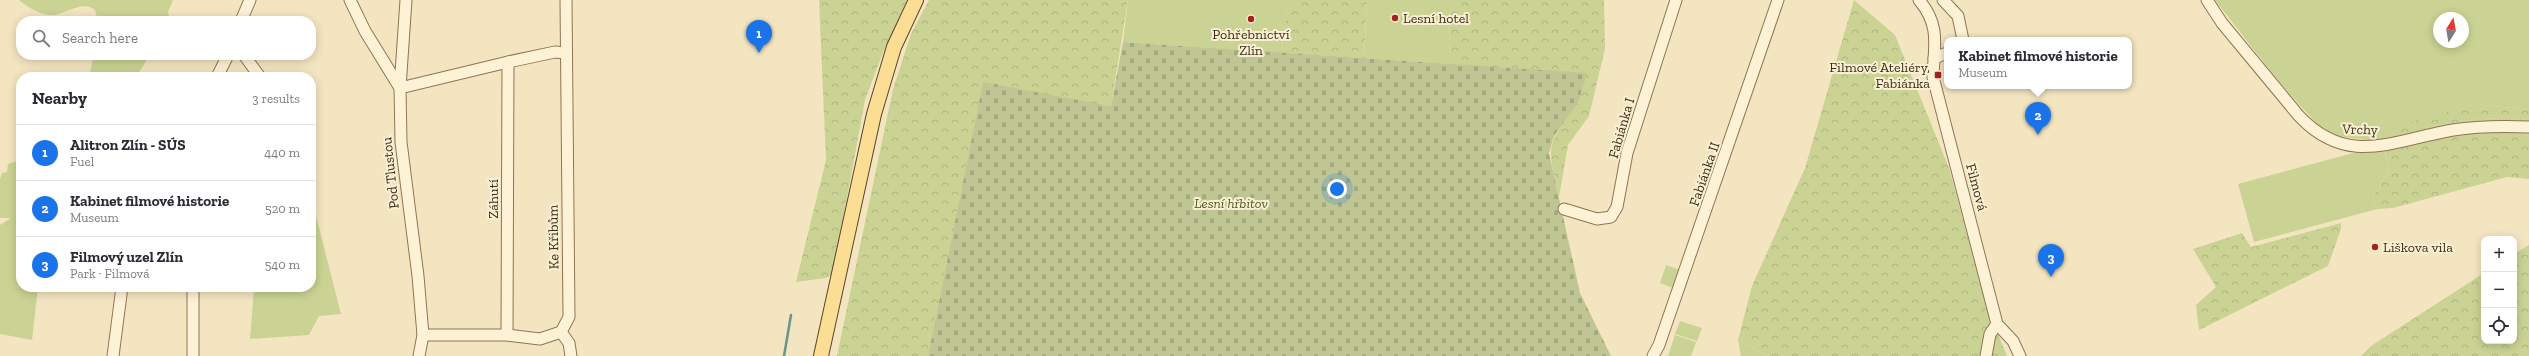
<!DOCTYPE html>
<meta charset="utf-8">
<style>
:root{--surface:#fff;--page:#f7f7f7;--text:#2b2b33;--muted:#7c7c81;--line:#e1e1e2;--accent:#1a73e8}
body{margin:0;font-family:"Zilla Slab",serif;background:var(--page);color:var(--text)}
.controls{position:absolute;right:12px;bottom:12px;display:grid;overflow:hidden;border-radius:8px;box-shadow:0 2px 10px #0003}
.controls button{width:36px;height:36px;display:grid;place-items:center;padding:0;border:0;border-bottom:1px solid var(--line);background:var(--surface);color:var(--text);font:20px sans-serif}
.compass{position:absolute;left:2433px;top:12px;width:36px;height:36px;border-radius:50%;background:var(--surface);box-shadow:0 2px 10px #0003;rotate:11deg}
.you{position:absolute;left:1337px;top:189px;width:14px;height:14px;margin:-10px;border:3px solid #fff;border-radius:50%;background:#1a73e8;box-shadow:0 0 0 6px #1a73e833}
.badge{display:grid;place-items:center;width:26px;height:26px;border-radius:50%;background:var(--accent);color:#fff;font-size:13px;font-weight:700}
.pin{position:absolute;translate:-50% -33px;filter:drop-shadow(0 1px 2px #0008)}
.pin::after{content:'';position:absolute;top:21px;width:14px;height:12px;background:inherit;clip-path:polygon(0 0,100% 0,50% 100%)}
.popup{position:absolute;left:1944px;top:37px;width:188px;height:52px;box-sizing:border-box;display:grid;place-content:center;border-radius:8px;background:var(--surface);filter:drop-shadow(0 1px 3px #0005);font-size:13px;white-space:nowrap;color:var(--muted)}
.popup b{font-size:15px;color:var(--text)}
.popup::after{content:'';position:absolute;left:50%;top:100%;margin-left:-8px;border:8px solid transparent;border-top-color:var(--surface)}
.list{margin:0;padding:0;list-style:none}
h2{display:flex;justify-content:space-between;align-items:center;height:52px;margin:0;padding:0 16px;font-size:17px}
h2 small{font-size:13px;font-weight:400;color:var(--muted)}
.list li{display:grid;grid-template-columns:26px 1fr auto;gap:12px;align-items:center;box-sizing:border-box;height:56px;padding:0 16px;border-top:1px solid var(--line)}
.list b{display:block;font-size:15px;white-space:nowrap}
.list p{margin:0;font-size:13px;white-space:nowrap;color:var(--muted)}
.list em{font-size:13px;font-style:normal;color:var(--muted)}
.icon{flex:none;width:22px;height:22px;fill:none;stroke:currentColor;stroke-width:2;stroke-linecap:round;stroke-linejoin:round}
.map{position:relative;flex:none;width:2529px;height:356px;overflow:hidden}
.search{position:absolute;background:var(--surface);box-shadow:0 2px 10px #0003;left:16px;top:16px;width:300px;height:44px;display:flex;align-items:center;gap:10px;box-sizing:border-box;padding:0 14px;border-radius:16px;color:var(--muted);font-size:15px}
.panel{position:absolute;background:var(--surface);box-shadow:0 2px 10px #0003;left:16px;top:72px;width:300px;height:220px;border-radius:16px}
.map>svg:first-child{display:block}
</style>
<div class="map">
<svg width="2529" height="356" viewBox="0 0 2529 356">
<defs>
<pattern id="forest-crowns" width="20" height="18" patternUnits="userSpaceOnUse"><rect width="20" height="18" fill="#cad393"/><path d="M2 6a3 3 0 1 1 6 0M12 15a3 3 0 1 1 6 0" fill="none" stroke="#aeb57e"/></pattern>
<pattern id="cemetery-stones" width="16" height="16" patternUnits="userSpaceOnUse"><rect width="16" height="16" fill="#bfc693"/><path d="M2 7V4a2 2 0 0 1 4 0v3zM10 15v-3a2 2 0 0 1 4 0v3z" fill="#a5aa7e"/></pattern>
</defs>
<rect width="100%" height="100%" fill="#f3e5c0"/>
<!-- green -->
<g fill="#cad393" fill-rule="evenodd">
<path d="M 19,0 L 173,0 L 168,12 L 170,21 L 98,21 L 95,10 C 83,0 67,13 54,15 C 42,16 28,8 19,0 Z"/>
<path d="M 1128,0 L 1288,0 L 1282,53 L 1123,42 Z"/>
<path d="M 1367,0 L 1450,0 L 1449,64 L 1364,58 Z"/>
<path d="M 2215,0 L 2529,0 L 2529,110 L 2475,104 L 2400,134 C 2441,125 2486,113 2529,120 L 2529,135 L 2515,133 L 2385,151 L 2389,171 L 2373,196 L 2377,209 L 2254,242 L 2238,184 L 2361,151 L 2364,140 L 2326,134 L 2279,82 ZM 2439,18 L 2463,18 L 2463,42 L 2439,42 Z"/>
<path d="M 94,55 L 150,55 L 136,77 L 89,77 Z"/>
<path d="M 21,87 L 21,287 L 38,287 L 32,340 L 0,334 L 0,225 L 11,218 L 0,218 L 0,179 L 2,173 L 7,172 L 8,164 L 21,160 L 17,92 Z"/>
<path d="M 311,196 L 341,314 L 319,316 L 309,335 L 250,339 L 254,287 L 311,287 Z"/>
<path d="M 1666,265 L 1680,270 L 1673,288 L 1660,283 Z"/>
<path d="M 1680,321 L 1702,328 L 1697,341 L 1675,334 Z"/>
<path d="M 1675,335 L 1696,342 L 1691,356 L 1668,356 Z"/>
<path d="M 1738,340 L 1768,356 L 1741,356 Z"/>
</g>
<!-- forest -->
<g fill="url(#forest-crowns)">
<path d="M 819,0 L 909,0 L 882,55 L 865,100 L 833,274 L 826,278 L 796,282 L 826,160 Z"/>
<path d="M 929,0 L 1128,0 L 1111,106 L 983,83 L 928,356 L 837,356 L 893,89 L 911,34 Z"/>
<path d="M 1288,0 L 1367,0 L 1364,58 L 1282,53 Z"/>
<path d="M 1450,0 L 1604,0 L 1605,49 L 1589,116 L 1568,145 L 1559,197 C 1547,144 1545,147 1578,103 L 1449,64 Z"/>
<path d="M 1854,0 L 1895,35 L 1949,168 L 1988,310 L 2007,356 L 1768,356 L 1738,340 L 1752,286 L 1805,168 Z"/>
<path d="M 2475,104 L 2529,110 L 2529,120 C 2486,113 2441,125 2399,135 L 2404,124 Z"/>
<path d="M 2470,133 L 2515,133 L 2529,135 L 2529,179 L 2507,177 L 2393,208 L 2377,209 L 2373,196 L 2389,171 L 2385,150 Z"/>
<path d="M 2341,223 L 2341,229 L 2328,266 L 2199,330 L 2196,305 L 2216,287 L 2193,249 L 2242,233 L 2251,247 Z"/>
<path d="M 2529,245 L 2529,356 L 2361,356 L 2371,346 L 2484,273 L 2484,341 L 2514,341 L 2514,254 Z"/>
</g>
<!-- cemetery -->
<path fill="url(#cemetery-stones)" d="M 1123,42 L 1587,73 L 1578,103 L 1554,136 L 1549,153 L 1580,293 L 1611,356 L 928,356 L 983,82 L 1111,106 Z"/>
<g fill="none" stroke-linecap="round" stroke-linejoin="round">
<!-- stream -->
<path stroke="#69948b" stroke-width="2.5" d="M 784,356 L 791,315"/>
<defs>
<g id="minor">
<path d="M 350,0 L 365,31 L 400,88 L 401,142 L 418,276 L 423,335 L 419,356"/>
<path d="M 406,0 L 400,88 L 508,62 L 555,52 L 566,53"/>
<path d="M 1919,0 C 1941,26 1934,46 1933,77 L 1997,324 L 2013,341 L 2020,356"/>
<path d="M 1943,0 L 1958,16 L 1963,40"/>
<path d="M 2207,0 L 2222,23 L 2299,116 C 2348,168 2394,140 2453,130 C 2478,126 2504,126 2529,127"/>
<path d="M 241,21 L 250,0"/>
<path d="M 244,55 L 260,77"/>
<path d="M 1934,58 L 1947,53"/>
<path d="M 217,77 L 228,55"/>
<path d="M 1564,209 L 1597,219 L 1611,217 L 1617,207 L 1627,153 L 1676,0"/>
<path d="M 561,332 L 569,343 L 571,356"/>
<path d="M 423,335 L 507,335 L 540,339 L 561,332 L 569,317 L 566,0"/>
<path d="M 507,335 L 508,62"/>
<path d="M 113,356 L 122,287"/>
<path d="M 193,356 L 193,287"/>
<path d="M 1653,356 L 1659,345 L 1778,0"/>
<path d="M 1986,356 L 1990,334 L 1997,324"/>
</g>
<path id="major" d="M 821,356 L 874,114 L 894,47 L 916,0"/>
</defs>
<!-- minor casing -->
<use href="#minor" stroke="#8f7556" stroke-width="13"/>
<!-- major casing -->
<use href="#major" stroke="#5c432b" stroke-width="16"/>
<!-- minor -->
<use href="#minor" stroke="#fdf2d5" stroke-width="11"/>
<!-- major -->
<use href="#major" stroke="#fbdd94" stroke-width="14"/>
</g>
<!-- markers -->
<g fill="#a5211f" stroke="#f9efd1" stroke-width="1.5">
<circle cx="1395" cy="18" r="4"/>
<circle cx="1251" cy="19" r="4"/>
<rect x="1934" y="71" width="8" height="8" rx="2"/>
<circle cx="2375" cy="247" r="4"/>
</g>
<g text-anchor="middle" stroke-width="4" stroke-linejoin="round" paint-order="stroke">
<!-- poi labels -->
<g font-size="14" fill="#3d2d1c" stroke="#f9efd1" text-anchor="start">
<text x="1403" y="23">Lesní hotel</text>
<text x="1251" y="39" text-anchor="middle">Pohřebnictví<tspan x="1251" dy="16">Zlín</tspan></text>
<text x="1930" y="72" text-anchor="end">Filmové Ateliéry,<tspan x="1930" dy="16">Fabiánka</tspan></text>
<text x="2383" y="252">Liškova vila</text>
</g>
<!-- street labels -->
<g font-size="14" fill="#3d2d1c" stroke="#f9efd1">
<text transform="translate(1621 128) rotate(-74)" y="5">Fabiánka I</text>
<text transform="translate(2360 129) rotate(2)" y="5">Vrchy</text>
<text transform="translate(390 173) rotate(-96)" y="5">Pod Tlustou</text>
<text transform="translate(1704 174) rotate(-71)" y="5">Fabiánka II</text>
<text transform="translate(1977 187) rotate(75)" y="5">Filmová</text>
<text transform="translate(493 199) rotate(-90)" y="5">Záhutí</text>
<text transform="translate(553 237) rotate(-91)" y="5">Ke Křibům</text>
</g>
<!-- park labels -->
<g font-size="14" font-style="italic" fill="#4b5b20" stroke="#f9efd1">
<text x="1231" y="208">Lesní hřbitov</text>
</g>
</g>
</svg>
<div class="controls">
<button>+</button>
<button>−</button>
<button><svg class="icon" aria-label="locate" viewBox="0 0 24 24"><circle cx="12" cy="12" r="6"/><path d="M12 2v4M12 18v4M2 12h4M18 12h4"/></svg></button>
</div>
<svg class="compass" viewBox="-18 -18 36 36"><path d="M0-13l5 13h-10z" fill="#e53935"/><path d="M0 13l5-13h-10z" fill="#7c7c81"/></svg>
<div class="you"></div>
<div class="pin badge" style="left:759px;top:53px">1</div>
<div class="pin badge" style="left:2038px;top:135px">2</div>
<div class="popup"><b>Kabinet filmové historie</b>Museum</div>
<div class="pin badge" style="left:2051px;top:277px">3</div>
<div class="search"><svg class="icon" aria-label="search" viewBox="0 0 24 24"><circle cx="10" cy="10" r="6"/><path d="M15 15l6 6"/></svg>Search here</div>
<section class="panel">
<h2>Nearby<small>3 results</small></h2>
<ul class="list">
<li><span class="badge">1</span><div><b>Alitron Zlín - SÚS</b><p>Fuel</p></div><em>440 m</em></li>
<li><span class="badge">2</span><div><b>Kabinet filmové historie</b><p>Museum</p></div><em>520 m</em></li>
<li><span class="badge">3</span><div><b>Filmový uzel Zlín</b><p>Park · Filmová</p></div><em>540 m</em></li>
</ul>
</section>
</div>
